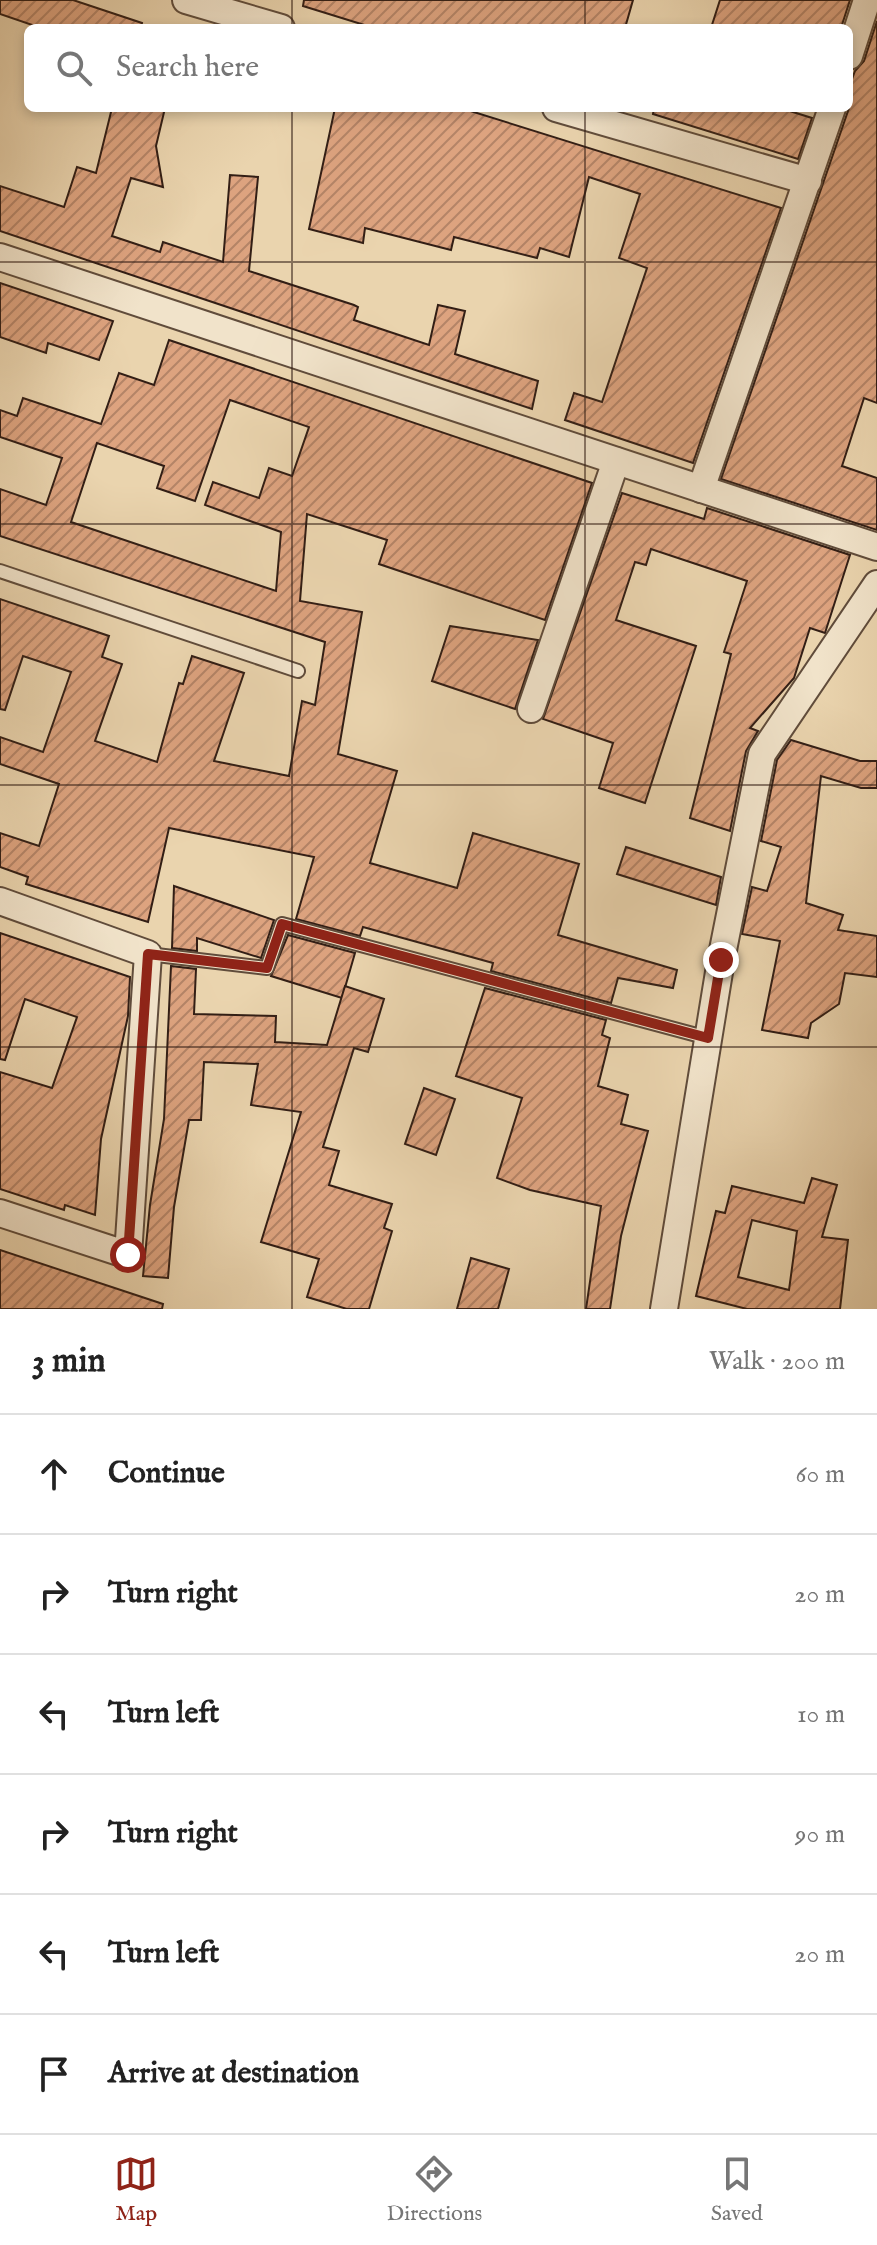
<!DOCTYPE html>
<meta charset="utf-8">
<style>
:root{--surface:#fff;--page:#f6f6f6;--text:#222;--muted:#767676;--line:#e0e0e0;--accent:#8f2418}
body{margin:0;font-family:"IM FELL English",serif;background:var(--page);color:var(--text)}
.stop{position:absolute;width:24px;height:24px;margin:-18px;border:6px solid #8f2418;border-radius:50%;background:#fff}
.stop.end{background:#8f2418;border-color:#fff;box-shadow:0 2px 8px #0008}
.list{margin:0;padding:0;list-style:none}
h2{display:flex;justify-content:space-between;align-items:center;height:104px;margin:0;padding:0 32px;font-size:34px}
h2 small{font-size:26px;font-weight:400;color:var(--muted)}
.list li{display:grid;grid-template-columns:52px 1fr auto;gap:24px;align-items:center;box-sizing:border-box;height:120px;padding:0 32px;border-top:2px solid var(--line)}
.list b{display:block;font-size:30px;white-space:nowrap}
.list em{font-size:26px;font-style:normal;color:var(--muted)}
.icon{flex:none;width:44px;height:44px;fill:none;stroke:currentColor;stroke-width:2;stroke-linecap:round;stroke-linejoin:round}
.map{position:relative;flex:none;width:877px;height:1309px;overflow:hidden}
.search{position:absolute;background:var(--surface);box-shadow:0 4px 12px #0003;left:24px;right:24px;top:24px;height:88px;display:flex;align-items:center;gap:20px;box-sizing:border-box;padding:0 28px;border-radius:12px;color:var(--muted);font-size:30px}
.sheet{height:824px;background:var(--surface)}
nav{display:flex;justify-content:space-around;align-items:center;box-sizing:border-box;height:112px;border-top:2px solid var(--line);background:var(--surface);font-size:22px;color:var(--muted)}
nav a{display:grid;justify-items:center;gap:4px}
nav .on{color:var(--accent)}
.map>svg:first-child{display:block}
</style>
<div class="map">
<svg width="877" height="1309" viewBox="0 0 877 1309">
<defs>
<pattern id="building-hatch" width="6" height="6" patternUnits="userSpaceOnUse" patternTransform="scale(2)"><rect width="6" height="6" fill="#dda37f"/><path d="M-1 1l2-2M0 6l6-6M5 7l2-2" fill="none" stroke="#b48467"/></pattern>
</defs>
<rect width="100%" height="100%" fill="#ead4ae"/>
<filter id="stains"><feTurbulence type="fractalNoise" baseFrequency=".0025" numOctaves="4"/><feColorMatrix values="0 0 0 0 .2 0 0 0 0 .09 0 0 0 0 .02 0 0 0 .5 -.17"/></filter>
<radialGradient id="worn" r=".72"><stop offset=".6" stop-color="#630" stop-opacity="0"/><stop offset="1" stop-color="#630" stop-opacity=".3"/></radialGradient>
<!-- building -->
<g fill="url(#building-hatch)" stroke="#321e15" stroke-width="2" fill-rule="evenodd">
<path d="M 0,0 L 73,0 L 142,23 L 141,28 L 41,28 L 0,14 Z"/>
<path d="M 304,0 L 633,0 L 625,28 L 374,28 L 303,6 Z"/>
<path d="M 720,0 L 850,0 L 841,28 L 711,28 Z"/>
<path d="M 877,21 L 877,403 L 864,398 L 842,466 L 877,478 L 877,530 L 721,479 L 849,108 L 849,87 L 855,71 L 864,61 Z"/>
<path d="M 112,108 L 165,108 L 156,146 L 163,187 L 131,178 L 112,236 L 160,252 L 163,242 L 223,262 L 230,175 L 258,177 L 249,271 L 354,305 L 358,307 L 354,320 L 429,345 L 438,305 L 465,311 L 455,354 L 538,381 L 532,409 L 0,231 L 0,186 L 64,207 L 77,167 L 96,173 Z"/>
<path d="M 335,108 L 461,108 L 781,208 L 693,463 L 565,420 L 574,393 L 602,402 L 647,268 L 619,258 L 640,194 L 589,177 L 569,257 L 540,248 L 537,258 L 454,237 L 451,250 L 365,228 L 363,243 L 309,229 Z"/>
<path d="M 654,108 L 780,108 L 812,118 L 798,159 L 653,114 Z"/>
<path d="M 0,283 L 113,321 L 99,360 L 48,343 L 46,353 L 0,337 Z"/>
<path d="M 169,340 L 592,483 L 545,620 L 379,564 L 387,540 L 307,514 L 300,601 L 362,612 L 338,754 L 397,771 L 370,863 L 457,888 L 473,833 L 579,864 L 558,935 L 677,970 L 673,988 L 618,978 L 611,1003 L 491,971 L 493,963 L 363,927 L 360,936 L 296,919 L 314,857 L 169,828 L 148,922 L 26,884 L 28,877 L 0,867 L 0,833 L 39,846 L 59,784 L 0,764 L 0,737 L 43,752 L 71,672 L 23,656 L 5,710 L 0,709 L 0,599 L 109,636 L 102,657 L 122,664 L 95,741 L 157,762 L 179,683 L 183,684 L 192,656 L 244,673 L 214,761 L 289,776 L 302,701 L 315,705 L 325,642 L 0,536 L 0,489 L 46,505 L 62,458 L 0,437 L 0,410 L 17,416 L 23,398 L 101,424 L 119,373 L 154,385 ZM 230,400 L 309,427 L 292,476 L 269,468 L 259,498 L 213,482 L 205,505 L 281,532 L 276,591 L 71,522 L 97,443 L 164,466 L 157,488 L 195,501 Z"/>
<path d="M 622,493 L 704,519 L 707,508 L 850,555 L 825,633 L 810,628 L 794,678 L 750,728 L 758,731 L 746,751 L 730,831 L 690,818 L 731,654 L 724,652 L 747,581 L 651,549 L 646,565 L 635,562 L 616,620 L 696,646 L 645,803 L 599,788 L 613,743 L 543,719 Z"/>
<path d="M 450,626 L 538,640 L 515,709 L 432,681 Z"/>
<path d="M 791,740 L 860,761 L 877,761 L 877,788 L 861,788 L 821,776 L 806,903 L 843,915 L 838,930 L 877,936 L 877,977 L 845,973 L 839,1004 L 811,1023 L 808,1038 L 762,1030 L 780,941 L 742,934 L 752,887 L 767,891 L 781,847 L 761,841 L 777,760 Z"/>
<path d="M 626,847 L 721,877 L 716,905 L 617,874 Z"/>
<path d="M 174,886 L 274,920 L 261,958 L 197,938 L 197,951 L 172,948 Z"/>
<path d="M 0,933 L 130,977 L 128,1016 L 101,1139 L 95,1215 L 65,1205 L 64,1210 L 0,1189 L 0,1072 L 52,1088 L 77,1017 L 25,999 L 5,1060 L 0,1059 Z"/>
<path d="M 288,935 L 355,953 L 342,998 L 271,976 Z"/>
<path d="M 171,966 L 196,969 L 194,1014 L 276,1016 L 275,1042 L 327,1045 L 345,986 L 384,999 L 368,1052 L 354,1048 L 323,1147 L 339,1151 L 329,1185 L 392,1204 L 384,1228 L 392,1231 L 369,1309 L 347,1309 L 307,1297 L 319,1259 L 261,1242 L 301,1112 L 251,1105 L 258,1064 L 204,1062 L 201,1120 L 189,1120 L 174,1207 L 168,1278 L 143,1276 L 150,1205 L 164,1119 Z"/>
<path d="M 485,988 L 606,1020 L 602,1035 L 610,1038 L 598,1086 L 628,1095 L 621,1124 L 648,1131 L 621,1236 L 610,1309 L 586,1309 L 601,1206 L 530,1190 L 497,1178 L 522,1098 L 456,1076 Z"/>
<path d="M 424,1088 L 455,1099 L 436,1155 L 405,1144 Z"/>
<path d="M 812,1178 L 837,1185 L 822,1237 L 848,1240 L 840,1309 L 747,1309 L 696,1296 L 716,1211 L 725,1213 L 732,1186 L 804,1203 ZM 752,1220 L 797,1231 L 789,1290 L 738,1277 Z"/>
<path d="M 0,1250 L 163,1304 L 162,1309 L 0,1309 Z"/>
<path d="M 471,1258 L 509,1269 L 498,1309 L 457,1309 Z"/>
</g>
<g fill="none" stroke-linecap="round" stroke-linejoin="round">
<defs>
<g id="service">
<path d="M 0,571 L 298,671"/>
<path d="M 148,954 L 267,968 L 282,924 L 708,1038"/>
</g>
<g id="minor">
<path d="M 186,0 L 281,28"/>
<path d="M 849,56 L 867,0"/>
<path d="M 556,108 L 808,181"/>
<path d="M 0,257 L 877,547"/>
<path d="M 701,489 L 832,108"/>
<path d="M 531,709 L 616,461"/>
<path d="M 0,901 L 148,954 L 128,1255 L 0,1213"/>
<path d="M 664,1309 L 721,960 L 762,754 L 877,584"/>
</g>
</defs>
<!-- service casing -->
<use href="#service" stroke="#604c3b" stroke-width="16"/>
<!-- minor casing -->
<use href="#minor" stroke="#604c3b" stroke-width="30"/>
<!-- service -->
<use href="#service" stroke="#f1e3ca" stroke-width="12"/>
<!-- minor -->
<use href="#minor" stroke="#f1e3ca" stroke-width="26"/>
</g>
<g fill="none" stroke-linecap="round" stroke-linejoin="round">
<!-- route -->
<path stroke="#8f2418" stroke-width="10" d="M 128,1255 L 148,954 L 267,968 L 282,924 L 708,1038 L 721,960"/>
</g>
<!-- grid -->
<path fill="none" stroke="#321e15" stroke-width="2" stroke-opacity="0.55" d="M 292,0 L 292,28M 585,0 L 585,28M 292,108 L 292,1309M 585,108 L 585,1309M 0,262 L 877,262M 0,524 L 877,524M 0,785 L 877,785M 0,1047 L 877,1047"/>
<rect width="100%" height="100%" filter="url(#stains)"/>
<rect width="100%" height="100%" fill="url(#worn)"/>
</svg>
<div class="stop" style="left:128px;top:1255px"></div>
<div class="stop end" style="left:721px;top:960px"></div>
<div class="search"><svg class="icon" aria-label="search" viewBox="0 0 24 24"><circle cx="10" cy="10" r="6"/><path d="M15 15l6 6"/></svg>Search here</div>
</div>
<section class="sheet">
<h2>3 min<small>Walk · 200 m</small></h2>
<ul class="list">
<li><svg class="icon" aria-label="ahead" viewBox="0 0 24 24"><path d="M12 20V5M6 11l6-6 6 6"/></svg><div><b>Continue</b></div><em>60 m</em></li>
<li><svg class="icon" aria-label="right" viewBox="0 0 24 24"><path d="M7 20v-9h11M14 6l5 5-5 5"/></svg><div><b>Turn right</b></div><em>20 m</em></li>
<li><svg class="icon" aria-label="left" viewBox="0 0 24 24"><path d="M17 20v-9H6M10 6l-5 5 5 5"/></svg><div><b>Turn left</b></div><em>10 m</em></li>
<li><svg class="icon" aria-label="right" viewBox="0 0 24 24"><path d="M7 20v-9h11M14 6l5 5-5 5"/></svg><div><b>Turn right</b></div><em>90 m</em></li>
<li><svg class="icon" aria-label="left" viewBox="0 0 24 24"><path d="M17 20v-9H6M10 6l-5 5 5 5"/></svg><div><b>Turn left</b></div><em>20 m</em></li>
<li><svg class="icon" aria-label="arrive" viewBox="0 0 24 24"><path d="M6 21V4h12l-3 4 3 4H6"/></svg><div><b>Arrive at destination</b></div></li>
</ul>
</section>
<nav>
<a class="on"><svg class="icon" aria-label="map" viewBox="0 0 24 24"><path d="M3 6l6-2 6 2 6-2v14l-6 2-6-2-6 2zM9 4v14M15 6v14"/></svg>Map</a>
<a><svg class="icon" aria-label="directions" viewBox="0 0 24 24"><path d="M12 3l9 9-9 9-9-9zM9 14v-3h6M13 9l2 2-2 2"/></svg>Directions</a>
<a><svg class="icon" aria-label="saved" viewBox="0 0 24 24"><path d="M7 4h10v16l-5-4-5 4z"/></svg>Saved</a>
</nav>
